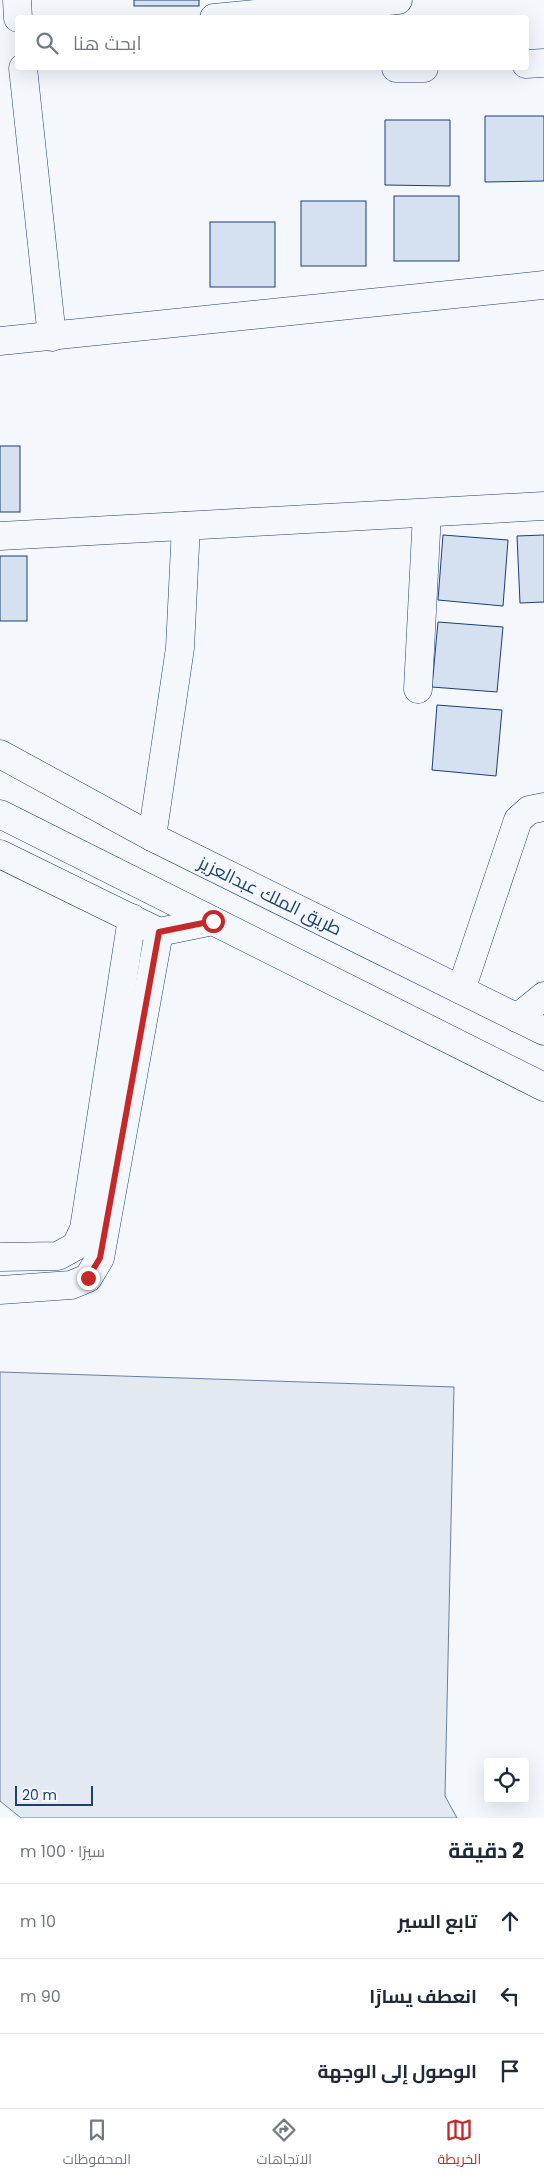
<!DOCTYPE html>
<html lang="ar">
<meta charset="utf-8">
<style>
:root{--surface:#fff;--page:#f6f6f7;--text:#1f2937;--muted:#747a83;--line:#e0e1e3;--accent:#c62828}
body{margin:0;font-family:Poppins,Cairo,sans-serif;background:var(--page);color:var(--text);direction:rtl}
.controls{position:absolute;right:15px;bottom:15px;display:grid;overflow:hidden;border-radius:5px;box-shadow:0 5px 20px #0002}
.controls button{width:45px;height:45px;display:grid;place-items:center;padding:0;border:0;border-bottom:1px solid var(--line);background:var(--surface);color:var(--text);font:25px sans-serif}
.scale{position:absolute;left:15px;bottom:12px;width:78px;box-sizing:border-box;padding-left:5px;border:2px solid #1d3f73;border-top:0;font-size:14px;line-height:18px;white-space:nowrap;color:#1d3f73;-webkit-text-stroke:4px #f4f7fb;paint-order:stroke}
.stop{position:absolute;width:15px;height:15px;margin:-11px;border:4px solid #c62828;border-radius:50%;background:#fff}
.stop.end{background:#c62828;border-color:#fff;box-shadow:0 1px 5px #0008}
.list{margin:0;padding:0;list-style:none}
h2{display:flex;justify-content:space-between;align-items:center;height:65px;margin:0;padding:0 20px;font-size:21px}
h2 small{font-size:16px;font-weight:400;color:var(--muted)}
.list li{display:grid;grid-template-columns:32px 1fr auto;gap:15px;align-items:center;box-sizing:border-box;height:75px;padding:0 20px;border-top:1px solid var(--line)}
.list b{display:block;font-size:19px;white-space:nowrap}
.list em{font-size:16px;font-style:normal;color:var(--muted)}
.icon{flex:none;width:28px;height:28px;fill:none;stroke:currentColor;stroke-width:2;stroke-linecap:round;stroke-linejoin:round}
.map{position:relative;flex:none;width:544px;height:1818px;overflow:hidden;direction:ltr}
.search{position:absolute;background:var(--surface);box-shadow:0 5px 20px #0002;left:15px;right:15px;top:15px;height:55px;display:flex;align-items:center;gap:12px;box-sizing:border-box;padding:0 18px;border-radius:5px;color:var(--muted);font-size:19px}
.sheet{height:290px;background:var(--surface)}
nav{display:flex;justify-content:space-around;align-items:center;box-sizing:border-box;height:70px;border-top:1px solid var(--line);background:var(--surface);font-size:14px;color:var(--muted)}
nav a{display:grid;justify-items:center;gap:2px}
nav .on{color:var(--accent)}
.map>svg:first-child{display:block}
</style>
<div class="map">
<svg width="544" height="1818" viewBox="0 0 544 1818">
<rect width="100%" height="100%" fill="#f4f7fb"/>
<!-- green -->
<path fill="#e3e9f0" stroke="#687fa3" d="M 0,1372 L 454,1387 L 445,1796 L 457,1818 L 21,1818 L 0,1801 Z"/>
<!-- building -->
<g fill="#d5e0f0" stroke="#1d3f73">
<rect x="134" y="0" width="65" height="6"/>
<path d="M 485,116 L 544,116 L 544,181 L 485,182 Z"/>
<path d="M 385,120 L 450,120 L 450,186 L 385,185 Z"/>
<rect x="394" y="196" width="65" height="65"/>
<rect x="301" y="201" width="65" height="65"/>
<rect x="210" y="222" width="65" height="65"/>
<rect x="0" y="446" width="20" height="66"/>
<path d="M 443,535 L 508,540 L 503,606 L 438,600 Z"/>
<path d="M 544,535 L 544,602 L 520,603 L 517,536 Z"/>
<rect x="0" y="556" width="27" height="65"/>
<path d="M 438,622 L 503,627 L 497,692 L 432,687 Z"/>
<path d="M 437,705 L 502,710 L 496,776 L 432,770 Z"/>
</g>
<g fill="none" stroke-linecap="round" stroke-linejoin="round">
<defs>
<g id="minor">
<path d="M 17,0 L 18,18"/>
<path d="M 214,18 L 398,0"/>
<path d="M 526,64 L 544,63"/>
<path d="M 23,68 L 52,337"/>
<path d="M 396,68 L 424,68"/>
<path d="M 0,341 L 544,285"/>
<path d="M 0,536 L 544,506"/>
<path d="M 418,689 L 427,513"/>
<path d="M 152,837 L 180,648 L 186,526"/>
<path d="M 0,854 L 159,932 L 213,921"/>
<path d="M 461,990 L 518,820 L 529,810 L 544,807"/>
<path d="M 517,1018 L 544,996"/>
<path d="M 0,1257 L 58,1256 L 76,1246 L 84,1229 L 132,918"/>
<path d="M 0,1290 L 71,1285 L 88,1278 L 100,1258 L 159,932"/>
</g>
<g id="highway">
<path d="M 0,754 L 152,837 L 544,1031"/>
<path d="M 0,814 L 544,1087"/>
</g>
</defs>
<!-- minor casing -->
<use href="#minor" stroke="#1d3f73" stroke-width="29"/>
<!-- highway casing -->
<use href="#highway" stroke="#1d3f73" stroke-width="29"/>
<!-- minor -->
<use href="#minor" stroke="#f4f7fb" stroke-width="28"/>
<!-- highway -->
<use href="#highway" stroke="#f4f7fb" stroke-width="28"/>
</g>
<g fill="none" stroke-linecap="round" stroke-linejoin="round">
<!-- route -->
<path stroke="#c62828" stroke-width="6" d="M 88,1278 L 100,1258 L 159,932 L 213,921"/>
</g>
<g text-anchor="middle" stroke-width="4" stroke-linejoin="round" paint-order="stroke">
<!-- street labels -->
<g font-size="18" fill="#1d3f73" stroke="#f4f7fb">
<text transform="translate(270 896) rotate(26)" y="6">طريق الملك عبدالعزيز</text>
</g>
</g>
</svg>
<div class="controls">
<button><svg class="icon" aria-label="locate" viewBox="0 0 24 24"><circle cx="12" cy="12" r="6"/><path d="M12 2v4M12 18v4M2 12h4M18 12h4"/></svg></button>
</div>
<div class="scale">20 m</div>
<div class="stop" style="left:213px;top:921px"></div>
<div class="stop end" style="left:88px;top:1278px"></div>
<div class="search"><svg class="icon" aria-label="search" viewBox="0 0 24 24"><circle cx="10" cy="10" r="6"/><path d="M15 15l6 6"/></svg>ابحث هنا</div>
</div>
<section class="sheet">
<h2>2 دقيقة<small>سيرًا · 100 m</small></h2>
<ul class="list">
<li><svg class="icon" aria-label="ahead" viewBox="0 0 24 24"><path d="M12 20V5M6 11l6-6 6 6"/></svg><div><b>تابع السير</b></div><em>10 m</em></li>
<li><svg class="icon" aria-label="left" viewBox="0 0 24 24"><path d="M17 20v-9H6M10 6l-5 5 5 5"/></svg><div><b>انعطف يسارًا</b></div><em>90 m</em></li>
<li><svg class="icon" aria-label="arrive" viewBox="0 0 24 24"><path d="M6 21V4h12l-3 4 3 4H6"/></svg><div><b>الوصول إلى الوجهة</b></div></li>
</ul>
</section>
<nav>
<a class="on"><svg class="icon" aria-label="map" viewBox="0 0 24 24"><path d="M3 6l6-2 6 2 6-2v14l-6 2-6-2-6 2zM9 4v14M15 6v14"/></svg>الخريطة</a>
<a><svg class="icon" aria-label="directions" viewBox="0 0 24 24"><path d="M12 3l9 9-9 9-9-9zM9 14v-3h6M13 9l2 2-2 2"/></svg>الاتجاهات</a>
<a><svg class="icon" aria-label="saved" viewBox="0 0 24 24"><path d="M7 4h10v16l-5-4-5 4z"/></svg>المحفوظات</a>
</nav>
